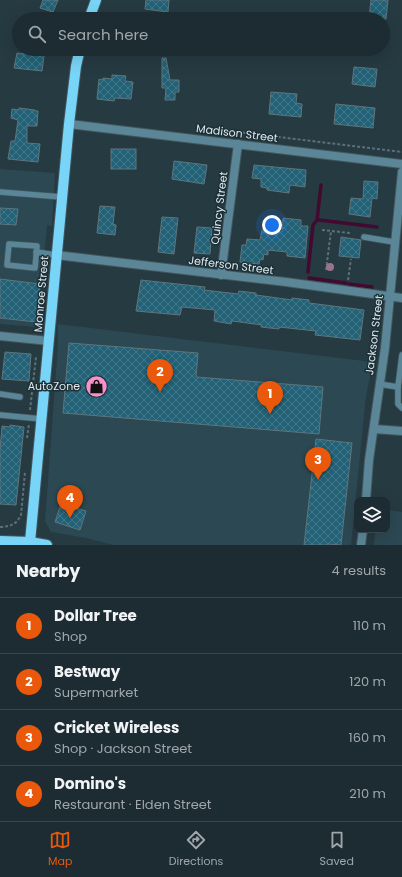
<!DOCTYPE html>
<meta charset="utf-8">
<style>
:root{--surface:#1c2c32;--page:#25343a;--text:#f1f3f6;--muted:#a0a7ac;--line:#3a484d;--accent:#ea580c}
body{margin:0;font-family:Poppins,sans-serif;background:var(--page);color:var(--text)}
.controls{position:absolute;right:12px;bottom:12px;display:grid;overflow:hidden;border-radius:8px;box-shadow:0 4px 16px #0002}
.controls button{width:36px;height:36px;display:grid;place-items:center;padding:0;border:0;border-bottom:1px solid var(--line);background:var(--surface);color:var(--text);font:20px sans-serif}
.you{position:absolute;left:272px;top:225px;width:14px;height:14px;margin:-10px;border:3px solid #fff;border-radius:50%;background:#1a73e8;box-shadow:0 0 0 6px #1a73e833}
.badge{display:grid;place-items:center;width:26px;height:26px;border-radius:50%;background:var(--accent);color:#fff;font-size:13px;font-weight:700}
.pin{position:absolute;translate:-50% -33px;filter:drop-shadow(0 1px 2px #0008)}
.pin::after{content:'';position:absolute;top:21px;width:14px;height:12px;background:inherit;clip-path:polygon(0 0,100% 0,50% 100%)}
.list{margin:0;padding:0;list-style:none}
h2{display:flex;justify-content:space-between;align-items:center;height:52px;margin:0;padding:0 16px;font-size:17px}
h2 small{font-size:13px;font-weight:400;color:var(--muted)}
.list li{display:grid;grid-template-columns:26px 1fr auto;gap:12px;align-items:center;box-sizing:border-box;height:56px;padding:0 16px;border-top:1px solid var(--line)}
.list b{display:block;font-size:15px;white-space:nowrap}
.list p{margin:0;font-size:13px;white-space:nowrap;color:var(--muted)}
.list em{font-size:13px;font-style:normal;color:var(--muted)}
.icon{flex:none;width:22px;height:22px;fill:none;stroke:currentColor;stroke-width:2;stroke-linecap:round;stroke-linejoin:round}
.map{position:relative;flex:none;width:402px;height:545px;overflow:hidden}
.search{position:absolute;background:var(--surface);box-shadow:0 4px 16px #0002;left:12px;right:12px;top:12px;height:44px;display:flex;align-items:center;gap:10px;box-sizing:border-box;padding:0 14px;border-radius:22px;color:var(--muted);font-size:15px}
.sheet{height:276px;background:var(--surface)}
nav{display:flex;justify-content:space-around;align-items:center;box-sizing:border-box;height:56px;border-top:1px solid var(--line);background:var(--surface);font-size:11px;color:var(--muted)}
nav a{display:grid;justify-items:center;gap:2px}
nav .on{color:var(--accent)}
.map>svg:first-child{display:block}
</style>
<div class="map">
<svg width="402" height="545" viewBox="0 0 402 545">
<defs>
<pattern id="building-cross-hatch" width="8" height="8" patternUnits="userSpaceOnUse"><rect width="8" height="8" fill="#226176"/><path d="M0 0l8 8M0 8l8-8" fill="none" stroke="#42788a"/></pattern>
</defs>
<rect width="100%" height="100%" fill="#263a42"/>
<!-- built -->
<g fill="#2c4852">
<path d="M 0,169 L 55,173 L 52,226 L 47,225 L 38,327 L 0,324 Z"/>
<path d="M 58,324 L 373,362 L 366,396 L 351,545 L 113,545 L 86,538 L 51,532 L 45,521 L 58,345 Z"/>
<path d="M 387,510 L 402,512 L 402,545 L 374,545 L 375,530 L 387,530 Z"/>
</g>
<g fill="none" stroke-linecap="round" stroke-linejoin="round">
<!-- stream -->
<g stroke="#420a2f" stroke-width="3.5">
<path d="M 319,220 L 377,227"/>
<path d="M 308,272 L 313,225 L 317,220 L 321,185"/>
<path d="M 309,278 L 346,283"/>
<path d="M 349,284 L 372,287"/>
</g>
</g>
<!-- building -->
<g fill="url(#building-cross-hatch)" stroke="#5f757d">
<path d="M 43,0 L 58,0 L 53,12 L 40,8 Z"/>
<path d="M 146,0 L 169,0 L 168,12 L 145,9 Z"/>
<path d="M 371,0 L 388,0 L 386,19 L 369,19 Z"/>
<path d="M 24,52 L 44,56 L 42,71 L 14,68 L 17,53 L 24,54 Z"/>
<path d="M 162,58 L 166,58 L 170,80 L 179,80 L 179,92 L 175,92 L 175,100 L 165,100 L 166,88 L 162,88 Z"/>
<path d="M 354,67 L 377,69 L 375,87 L 352,84 Z"/>
<path d="M 112,75 L 126,76 L 125,81 L 133,82 L 131,99 L 115,98 L 114,101 L 97,99 L 99,79 L 102,80 L 103,78 L 112,79 Z"/>
<path d="M 271,92 L 297,94 L 296,103 L 302,104 L 301,117 L 269,114 Z"/>
<path d="M 336,104 L 375,108 L 373,128 L 334,124 Z"/>
<path d="M 19,108 L 35,110 L 35,111 L 38,111 L 37,126 L 27,126 L 27,143 L 40,144 L 38,162 L 8,159 L 11,141 L 15,141 L 18,120 L 11,118 L 12,109 L 19,110 Z"/>
<rect x="111" y="149" width="25" height="20"/>
<path d="M 174,161 L 207,165 L 204,184 L 172,179 Z"/>
<path d="M 254,165 L 306,170 L 305,187 L 290,185 L 289,193 L 267,190 L 267,188 L 261,187 L 261,179 L 252,178 Z"/>
<path d="M 364,181 L 378,182 L 377,199 L 372,198 L 370,217 L 349,214 L 351,198 L 363,199 Z"/>
<path d="M 100,206 L 115,207 L 113,224 L 116,225 L 115,235 L 97,233 Z"/>
<path d="M 0,208 L 18,209 L 16,225 L 0,224 Z"/>
<path d="M 162,217 L 178,218 L 174,254 L 158,252 Z"/>
<path d="M 283,218 L 301,220 L 301,226 L 308,226 L 305,258 L 287,256 L 287,252 L 268,250 L 268,255 L 264,254 L 263,260 L 260,259 L 259,264 L 240,262 L 242,245 L 246,245 L 247,239 L 260,240 L 262,230 L 282,232 Z"/>
<path d="M 197,227 L 212,228 L 210,254 L 194,253 Z"/>
<path d="M 341,237 L 361,240 L 359,258 L 339,256 Z"/>
<path d="M 0,279 L 40,284 L 36,322 L 0,318 Z"/>
<path d="M 141,280 L 205,287 L 204,290 L 238,294 L 239,291 L 256,293 L 256,295 L 292,300 L 292,298 L 309,300 L 309,303 L 364,310 L 360,340 L 315,335 L 316,331 L 279,327 L 279,329 L 261,327 L 262,325 L 232,321 L 231,324 L 214,321 L 215,310 L 182,307 L 180,315 L 136,311 Z"/>
<path d="M 69,343 L 198,353 L 196,377 L 323,387 L 319,434 L 63,413 Z"/>
<path d="M 5,352 L 31,354 L 29,381 L 2,379 Z"/>
<path d="M 10,425 L 24,427 L 16,505 L 0,504 L 0,450 L 2,426 L 10,427 Z"/>
<path d="M 316,439 L 352,443 L 341,545 L 328,544 L 328,545 L 304,545 Z"/>
<path d="M 61,504 L 86,511 L 80,530 L 55,522 Z"/>
</g>
<g fill="none" stroke-linecap="round" stroke-linejoin="round">
<defs>
<g id="lane">
<path d="M 0,192 L 62,197"/>
<path d="M 364,237 L 394,242"/>
<path d="M 9,244 L 37,246 L 35,268 L 7,265 Z"/>
<path d="M 36,252 L 56,255"/>
<path d="M 379,384 L 398,387 L 402,355"/>
<path d="M 398,387 L 398,404 L 402,408"/>
<path d="M 0,394 L 20,397"/>
<path d="M 0,415 L 42,419"/>
</g>
<g id="street">
<path d="M 69,124 L 402,164"/>
<path d="M 56,255 L 286,282 L 402,298"/>
<path d="M 221,275 L 238,144"/>
<path d="M 0,336 L 49,341"/>
<path d="M 374,429 L 402,431"/>
<path d="M 366,500 L 369,460 L 385,348 L 402,172"/>
<path d="M 361,545 L 363,530"/>
</g>
<g id="primary">
<path d="M 89,19 L 96,0"/>
<path d="M 0,541 L 30,542 L 47,545"/>
<path d="M 30,542 L 69,124 L 76,66 L 80,49"/>
</g>
</defs>
<!-- lane casing -->
<use href="#lane" stroke="#43565e" stroke-width="7"/>
<!-- street casing -->
<use href="#street" stroke="#43565e" stroke-width="10"/>
<!-- primary casing -->
<use href="#primary" stroke="#43565e" stroke-width="12"/>
<!-- path -->
<g stroke="#5e7077" stroke-width="2" stroke-dasharray="3 2" stroke-linecap="butt">
<path d="M 238,132 L 402,152"/>
<path d="M 322,230 L 350,233"/>
<path d="M 326,270 L 331,231"/>
<path d="M 348,280 L 351,259"/>
<path d="M 30,410 L 36,357"/>
<path d="M 27,438 L 29,424"/>
<path d="M 0,527 C 11,526 16,525 21,515 L 25,472"/>
</g>
<!-- lane -->
<use href="#lane" stroke="#5b8697" stroke-width="5.5"/>
<!-- street -->
<use href="#street" stroke="#5b8697" stroke-width="8"/>
<!-- primary -->
<use href="#primary" stroke="#78d5f7" stroke-width="10"/>
</g>
<!-- trees -->
<circle fill="#987290" cx="330" cy="267" r="4"/>
<!-- icons -->
<defs>
<symbol id="shop-disc" viewBox="-11 -11 22 22"><circle r="9.5" fill="#f890cc" stroke="#1c3037"/><path d="M-5-2.5h2.3a2.7 3.5 0 0 1 5.4 0H5L5.5 6h-11ZM-1.5-2.5h3a1.5 2.3 0 0 0-3 0Z" fill="#111"/></symbol>
</defs>
<g fill-rule="evenodd">
<use href="#shop-disc" x="84" y="374" width="25" height="25"/>
</g>
<g text-anchor="middle" stroke-width="3" stroke-linejoin="round" paint-order="stroke">
<!-- street labels -->
<g font-size="11" fill="#dde9ee" stroke="#1c3037">
<text transform="translate(237 133) rotate(7)" y="4">Madison Street</text>
<text transform="translate(219 208) rotate(-83)" y="4">Quincy Street</text>
<text transform="translate(231 265) rotate(7)" y="4">Jefferson Street</text>
<text transform="translate(41 294) rotate(-85)" y="4">Monroe Street</text>
<text transform="translate(374 335) rotate(-83)" y="4">Jackson Street</text>
</g>
<!-- poi labels -->
<g font-size="11" fill="#dde9ee" stroke="#1c3037" text-anchor="end">
<text x="80" y="390">AutoZone</text>
</g>
</g>
</svg>
<div class="controls">
<button><svg class="icon" aria-label="layers" viewBox="0 0 24 24"><path d="M12 4l9 5-9 5-9-5zM3 14l9 5 9-5"/></svg></button>
</div>
<div class="you"></div>
<div class="pin badge" style="left:270px;top:414px">1</div>
<div class="pin badge" style="left:160px;top:392px">2</div>
<div class="pin badge" style="left:318px;top:480px">3</div>
<div class="pin badge" style="left:70px;top:518px">4</div>
<div class="search"><svg class="icon" aria-label="search" viewBox="0 0 24 24"><circle cx="10" cy="10" r="6"/><path d="M15 15l6 6"/></svg>Search here</div>
</div>
<section class="sheet">
<h2>Nearby<small>4 results</small></h2>
<ul class="list">
<li><span class="badge">1</span><div><b>Dollar Tree</b><p>Shop</p></div><em>110 m</em></li>
<li><span class="badge">2</span><div><b>Bestway</b><p>Supermarket</p></div><em>120 m</em></li>
<li><span class="badge">3</span><div><b>Cricket Wireless</b><p>Shop · Jackson Street</p></div><em>160 m</em></li>
<li><span class="badge">4</span><div><b>Domino's</b><p>Restaurant · Elden Street</p></div><em>210 m</em></li>
</ul>
</section>
<nav>
<a class="on"><svg class="icon" aria-label="map" viewBox="0 0 24 24"><path d="M3 6l6-2 6 2 6-2v14l-6 2-6-2-6 2zM9 4v14M15 6v14"/></svg>Map</a>
<a><svg class="icon" aria-label="directions" viewBox="0 0 24 24"><path d="M12 3l9 9-9 9-9-9zM9 14v-3h6M13 9l2 2-2 2"/></svg>Directions</a>
<a><svg class="icon" aria-label="saved" viewBox="0 0 24 24"><path d="M7 4h10v16l-5-4-5 4z"/></svg>Saved</a>
</nav>
